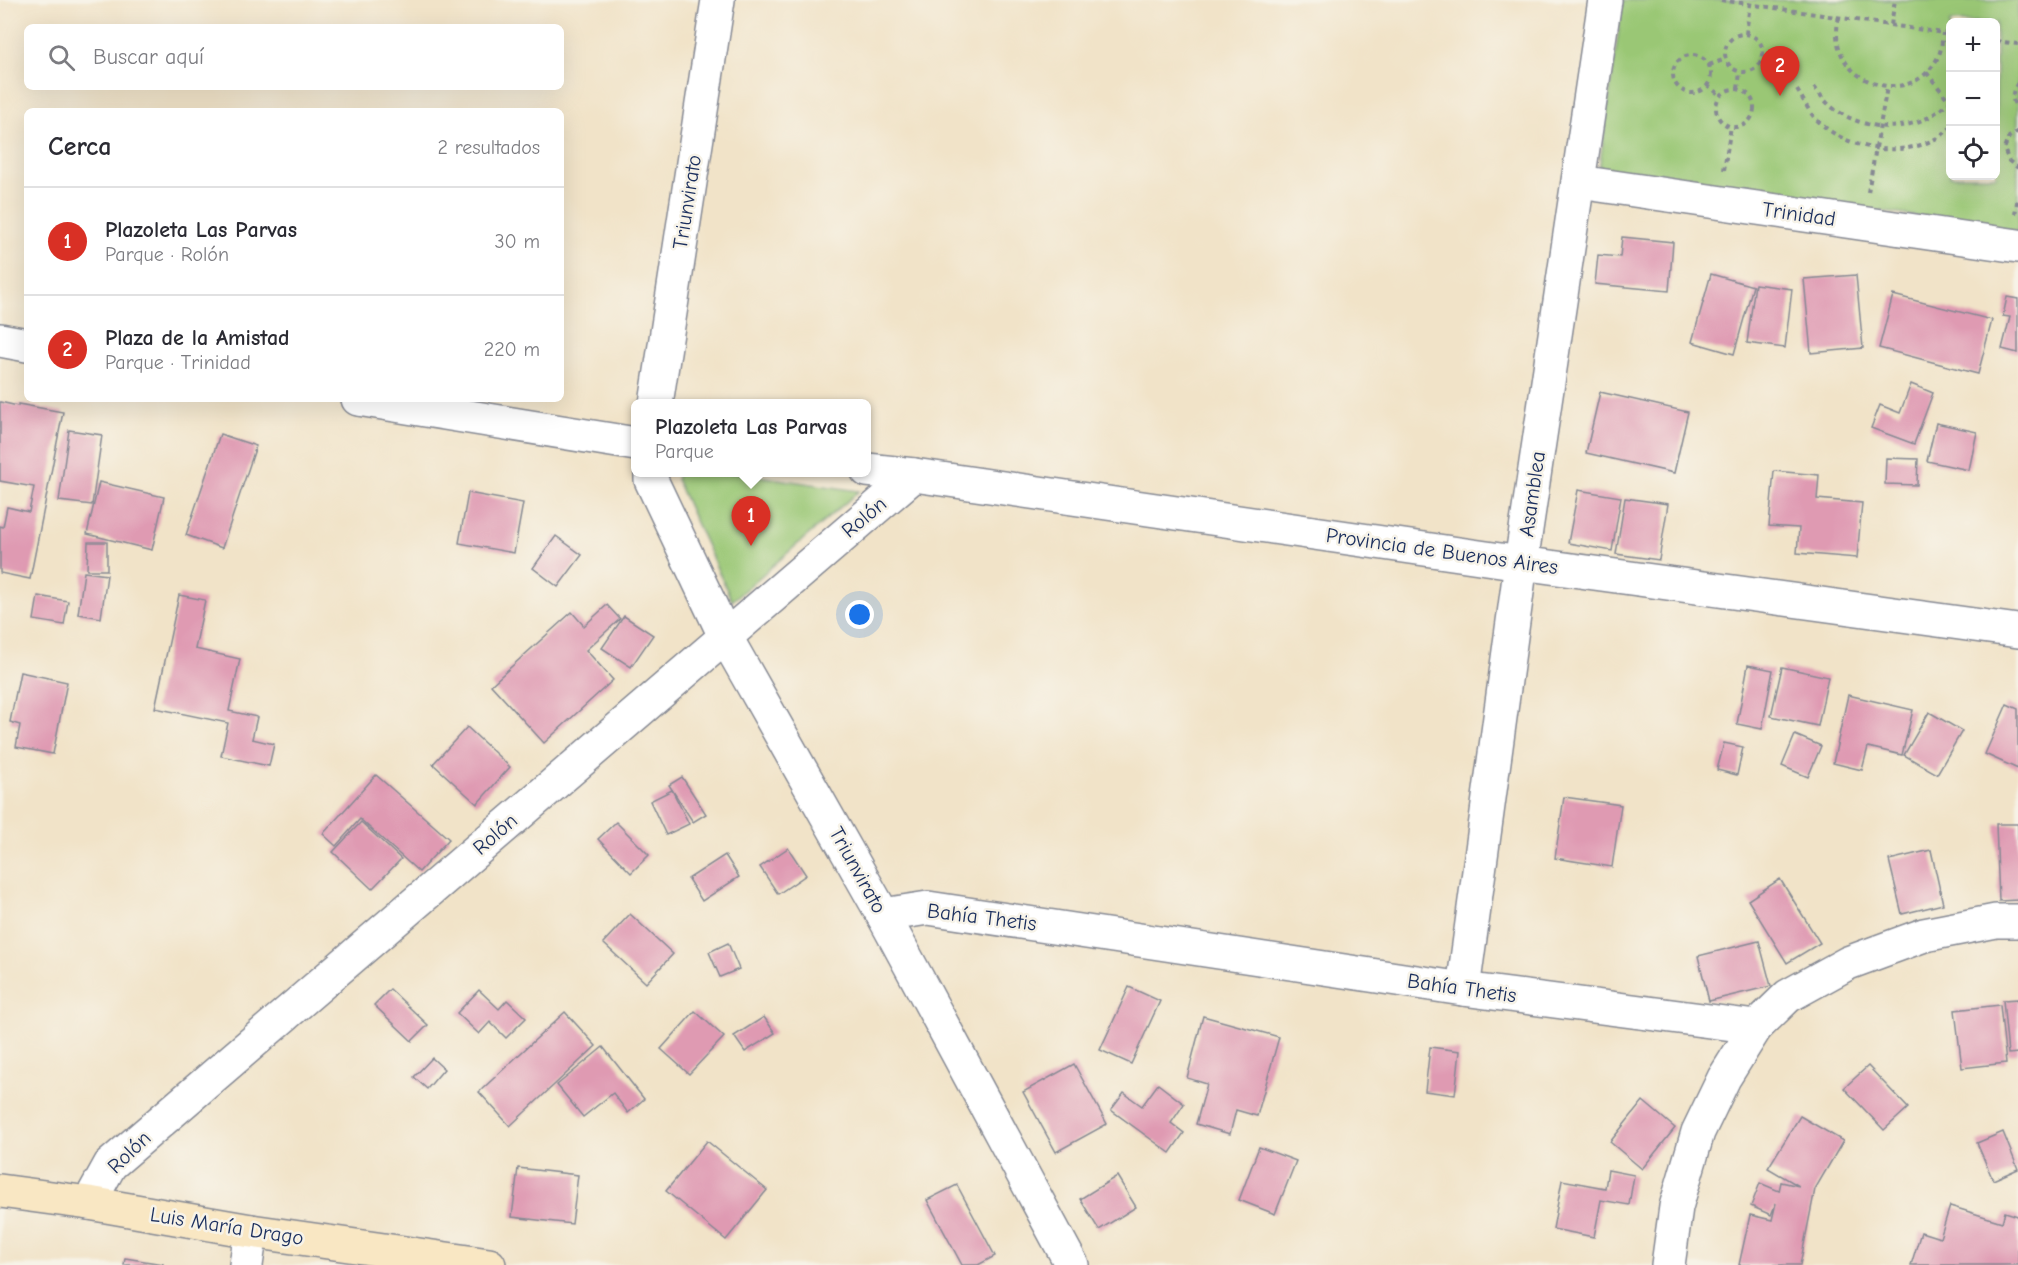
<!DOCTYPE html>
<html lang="es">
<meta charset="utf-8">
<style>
:root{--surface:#fff;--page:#f7f7f7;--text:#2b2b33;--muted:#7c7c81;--line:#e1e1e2;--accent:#d93025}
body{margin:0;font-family:"Comic Neue",sans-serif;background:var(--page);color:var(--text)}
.controls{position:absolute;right:18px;top:18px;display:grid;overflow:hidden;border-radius:9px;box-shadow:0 6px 24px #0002}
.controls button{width:54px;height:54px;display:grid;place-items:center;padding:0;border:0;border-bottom:2px solid var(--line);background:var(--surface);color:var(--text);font:30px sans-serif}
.you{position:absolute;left:860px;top:615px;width:21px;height:21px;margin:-15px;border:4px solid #fff;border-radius:50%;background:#1a73e8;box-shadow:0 0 0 9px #1a73e833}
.badge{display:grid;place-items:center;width:39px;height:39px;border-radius:50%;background:var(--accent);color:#fff;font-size:20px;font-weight:700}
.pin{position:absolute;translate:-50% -50px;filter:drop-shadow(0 2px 3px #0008)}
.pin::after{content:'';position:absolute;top:32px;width:21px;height:18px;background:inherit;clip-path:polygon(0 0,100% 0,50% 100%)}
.popup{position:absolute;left:631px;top:399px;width:240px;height:78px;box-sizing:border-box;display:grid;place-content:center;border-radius:9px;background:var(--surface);filter:drop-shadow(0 2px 4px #0005);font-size:20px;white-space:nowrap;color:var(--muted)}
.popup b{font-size:22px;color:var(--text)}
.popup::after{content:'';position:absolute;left:50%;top:100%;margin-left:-12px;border:12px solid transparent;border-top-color:var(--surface)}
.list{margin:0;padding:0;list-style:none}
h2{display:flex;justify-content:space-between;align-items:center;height:78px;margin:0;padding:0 24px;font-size:26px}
h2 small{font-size:20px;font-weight:400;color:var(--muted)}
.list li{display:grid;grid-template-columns:39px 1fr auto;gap:18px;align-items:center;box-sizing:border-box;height:108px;padding:0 24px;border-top:2px solid var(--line)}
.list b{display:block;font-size:22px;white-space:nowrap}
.list p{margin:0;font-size:20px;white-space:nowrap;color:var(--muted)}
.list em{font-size:20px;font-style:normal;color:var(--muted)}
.icon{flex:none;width:33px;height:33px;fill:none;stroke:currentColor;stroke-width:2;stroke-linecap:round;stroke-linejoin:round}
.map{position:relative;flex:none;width:2018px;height:1265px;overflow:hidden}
.search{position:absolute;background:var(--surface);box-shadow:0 6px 24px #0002;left:24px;top:24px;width:540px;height:66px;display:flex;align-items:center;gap:15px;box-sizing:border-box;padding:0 21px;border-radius:9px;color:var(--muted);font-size:22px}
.panel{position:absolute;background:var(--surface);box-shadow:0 6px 24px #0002;left:24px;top:108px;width:540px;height:294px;border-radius:9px}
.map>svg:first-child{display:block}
</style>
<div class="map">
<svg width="2018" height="1265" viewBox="0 0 2018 1265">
<rect width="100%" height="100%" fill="#f7f3e8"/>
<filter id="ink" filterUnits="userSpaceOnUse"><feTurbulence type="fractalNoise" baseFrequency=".0167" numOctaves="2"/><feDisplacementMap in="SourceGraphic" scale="12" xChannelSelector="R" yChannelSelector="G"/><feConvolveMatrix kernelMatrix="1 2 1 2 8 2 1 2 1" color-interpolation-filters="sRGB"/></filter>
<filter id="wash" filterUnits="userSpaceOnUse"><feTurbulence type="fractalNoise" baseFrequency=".008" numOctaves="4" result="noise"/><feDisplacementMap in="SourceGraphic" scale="24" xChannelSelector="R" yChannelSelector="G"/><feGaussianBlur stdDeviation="1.35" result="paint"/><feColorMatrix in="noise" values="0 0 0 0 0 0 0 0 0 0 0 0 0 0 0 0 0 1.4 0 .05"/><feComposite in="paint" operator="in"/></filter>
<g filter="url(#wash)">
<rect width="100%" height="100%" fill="#f1e3c8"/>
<!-- green -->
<g fill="#9ac775" stroke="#5a7b6a" stroke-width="1.5" fill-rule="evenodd">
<path d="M 1623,0 L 2018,0 L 2018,232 L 1599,169 ZM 1950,22 L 1996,22 L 1996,176 L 1950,176 Z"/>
<path d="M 679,473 L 739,473 L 859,491 L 732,601 L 676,479 Z"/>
</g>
<g id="blocks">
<!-- building -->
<g fill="#df9ab2">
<path d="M 1622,237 L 1673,242 L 1669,291 L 1595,284 L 1598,255 L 1620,257 Z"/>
<path d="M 1711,274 L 1753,286 L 1734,354 L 1692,342 Z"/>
<path d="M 1856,275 L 1863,348 L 1811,353 L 1804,279 Z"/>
<path d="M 1755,284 L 1792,289 L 1785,348 L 1747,343 Z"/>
<path d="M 1893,295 L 1992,320 L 1978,374 L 1879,348 Z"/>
<path d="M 2007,297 L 2018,299 L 2018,353 L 2002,349 L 2010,317 L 2003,316 Z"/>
<path d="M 1911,384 L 1933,393 L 1914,444 L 1871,428 L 1880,405 L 1900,413 Z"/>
<path d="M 1600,392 L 1688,412 L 1674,473 L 1586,453 Z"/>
<path d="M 0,402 L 18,406 L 18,404 L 63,412 L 30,579 L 0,573 L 0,526 L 3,527 L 7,507 L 29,512 L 34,487 L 0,481 Z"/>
<path d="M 1936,423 L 1977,432 L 1969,470 L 1927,461 Z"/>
<path d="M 69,430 L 102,435 L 92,505 L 59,501 Z"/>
<path d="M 220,434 L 256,446 L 222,548 L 186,535 Z"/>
<path d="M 1886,458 L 1918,459 L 1917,485 L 1885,484 Z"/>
<path d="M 1774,471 L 1819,475 L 1817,499 L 1862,503 L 1857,558 L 1797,553 L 1799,528 L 1769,526 Z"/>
<path d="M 99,482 L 164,497 L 152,550 L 87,534 Z"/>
<path d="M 1578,490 L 1621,497 L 1612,551 L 1568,543 Z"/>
<path d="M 468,493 L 523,503 L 514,553 L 459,543 Z"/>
<path d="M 1625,498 L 1668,504 L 1659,560 L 1616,554 Z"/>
<path d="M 556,536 L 582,555 L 558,587 L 533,568 Z"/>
<path d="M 88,542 L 107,542 L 107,570 L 87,570 Z"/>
<path d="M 84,572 L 107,575 L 101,618 L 78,614 Z"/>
<path d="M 179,595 L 205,600 L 195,649 L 240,659 L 229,711 L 257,717 L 252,739 L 274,744 L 269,766 L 221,756 L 228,723 L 155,708 Z"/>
<path d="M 38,596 L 68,601 L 64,625 L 34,620 Z"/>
<path d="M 607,605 L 620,619 L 586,650 L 613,680 L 544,743 L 491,685 L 572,612 L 584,626 Z"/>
<path d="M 624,616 L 653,635 L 631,667 L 602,648 Z"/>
<path d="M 1748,665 L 1773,670 L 1762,729 L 1737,724 Z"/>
<path d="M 1782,667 L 1828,677 L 1818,726 L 1771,716 Z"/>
<path d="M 20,672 L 67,682 L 53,754 L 16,747 L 20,725 L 10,722 Z"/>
<path d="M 1848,695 L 1913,710 L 1902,755 L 1868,747 L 1862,770 L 1833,763 Z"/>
<path d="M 2007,704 L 2018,709 L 2018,769 L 1985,754 Z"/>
<path d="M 1929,712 L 1962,731 L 1937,774 L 1904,755 Z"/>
<path d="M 467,727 L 510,767 L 477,804 L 433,764 Z"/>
<path d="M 1795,735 L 1821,746 L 1808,777 L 1782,766 Z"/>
<path d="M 1724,743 L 1743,747 L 1737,775 L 1717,770 Z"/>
<path d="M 376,775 L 449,839 L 419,872 L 360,819 L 336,846 L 323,834 Z"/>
<path d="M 682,777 L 706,814 L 693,822 L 669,785 Z"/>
<path d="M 672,790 L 689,824 L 666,835 L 650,801 Z"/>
<path d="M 1564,797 L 1621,805 L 1612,867 L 1555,858 Z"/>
<path d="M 361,822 L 401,859 L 372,889 L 333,852 Z"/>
<path d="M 616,822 L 649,855 L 631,873 L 598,839 Z"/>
<path d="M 1996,824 L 2018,824 L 2018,900 L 1999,901 Z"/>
<path d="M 788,848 L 806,875 L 778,894 L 760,867 Z"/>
<path d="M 1931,850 L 1943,904 L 1902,914 L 1889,860 Z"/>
<path d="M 725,855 L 739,877 L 702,901 L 688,879 Z"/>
<path d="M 1780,879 L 1820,943 L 1787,963 L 1748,900 Z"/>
<path d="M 630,914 L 673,954 L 646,983 L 603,943 Z"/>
<path d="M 1759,941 L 1771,986 L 1709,1001 L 1698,956 Z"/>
<path d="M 728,943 L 739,969 L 720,977 L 709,952 Z"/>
<path d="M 1129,987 L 1160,1001 L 1131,1064 L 1100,1050 Z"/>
<path d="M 390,989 L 428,1025 L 412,1041 L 374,1005 Z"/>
<path d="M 479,990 L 499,1009 L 507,1000 L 526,1018 L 506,1038 L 490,1022 L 479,1034 L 457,1013 Z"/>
<path d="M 2018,999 L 2018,1053 L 2008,1054 L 2003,1000 Z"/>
<path d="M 2000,1005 L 2006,1063 L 1962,1068 L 1955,1010 Z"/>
<path d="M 695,1011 L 724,1037 L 689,1074 L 661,1049 Z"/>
<path d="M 565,1012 L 596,1046 L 510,1126 L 479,1092 Z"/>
<path d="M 1203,1016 L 1279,1037 L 1257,1116 L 1236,1110 L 1230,1134 L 1196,1124 L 1207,1084 L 1187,1078 Z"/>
<path d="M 764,1017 L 775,1033 L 745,1052 L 734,1036 Z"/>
<path d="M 603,1047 L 644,1099 L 628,1113 L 613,1093 L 583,1117 L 557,1085 Z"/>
<path d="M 1430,1047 L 1460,1051 L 1455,1095 L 1425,1091 Z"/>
<path d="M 432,1058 L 444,1069 L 427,1089 L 414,1077 Z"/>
<path d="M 1074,1064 L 1107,1124 L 1056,1152 L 1023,1092 Z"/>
<path d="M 1868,1066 L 1908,1108 L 1884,1130 L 1844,1088 Z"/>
<path d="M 1158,1084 L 1184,1104 L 1171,1123 L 1184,1133 L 1170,1153 L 1111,1110 L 1124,1093 L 1142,1106 Z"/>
<path d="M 1643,1101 L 1675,1128 L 1642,1169 L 1610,1142 Z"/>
<path d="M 1800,1116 L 1843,1141 L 1815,1189 L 1800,1265 L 1739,1265 L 1750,1215 L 1772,1220 L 1776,1203 L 1771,1215 L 1751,1206 L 1760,1183 L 1779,1191 L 1781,1182 L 1799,1186 L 1768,1168 Z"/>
<path d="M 2003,1132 L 2018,1169 L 1993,1180 L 1977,1143 Z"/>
<path d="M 707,1141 L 767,1190 L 726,1240 L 666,1191 Z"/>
<path d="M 1259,1147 L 1296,1161 L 1275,1214 L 1239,1200 Z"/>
<path d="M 518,1168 L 578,1175 L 572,1224 L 512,1217 Z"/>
<path d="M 1608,1170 L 1634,1175 L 1629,1205 L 1601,1200 L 1594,1237 L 1553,1229 L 1562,1180 L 1605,1188 Z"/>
<path d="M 1117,1176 L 1136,1207 L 1099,1230 L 1080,1199 Z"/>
<path d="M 957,1185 L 995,1256 L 978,1265 L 962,1265 L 927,1200 Z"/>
<path d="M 1950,1206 L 2002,1222 L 2005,1212 L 2018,1216 L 2018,1265 L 1911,1265 L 1921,1232 L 1940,1238 Z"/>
<path d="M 125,1258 L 163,1264 L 163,1265 L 124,1265 Z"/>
</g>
</g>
</g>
<g filter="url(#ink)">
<use href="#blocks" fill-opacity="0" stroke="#868993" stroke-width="1.5"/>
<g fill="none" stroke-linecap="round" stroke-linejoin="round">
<defs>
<g id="minor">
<path d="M 1579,182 L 2018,246"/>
<path d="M 0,340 L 27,345"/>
<path d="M 358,399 L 636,444"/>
<path d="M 656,404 L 718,0"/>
<path d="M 867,470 L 914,475 L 1521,563 L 2018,631"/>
<path d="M 651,472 L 651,480 L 725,636 L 883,915 L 1072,1265"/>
<path d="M 883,915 L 928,908 L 1463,989 L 1756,1027"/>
<path d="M 1463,989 L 1521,563 L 1605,0"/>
<path d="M 89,1203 L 110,1165 L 914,475"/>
<path d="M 246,1265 L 251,1231"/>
<path d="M 1668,1265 L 1676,1207 L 1698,1132 L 1724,1078 L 1756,1027 L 1788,996 L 1848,963 L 1924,935 L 1996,921 L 2018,921"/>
</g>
<path id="secondary" d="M 0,1191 L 89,1203 L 251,1231 L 489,1265"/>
</defs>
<!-- minor casing -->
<use href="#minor" stroke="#868993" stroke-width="36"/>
<!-- secondary casing -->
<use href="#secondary" stroke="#868993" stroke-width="36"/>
<!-- path -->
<g stroke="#868993" stroke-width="4" stroke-dasharray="4.5 4.5" stroke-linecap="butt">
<path d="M 1721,0 L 1950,34"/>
<path d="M 1839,17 C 1822,85 1917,114 1940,52 C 1942,46 1942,39 1943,33"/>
<path d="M 1891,25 L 1895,0"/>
<path d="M 1746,34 L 1750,4"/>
<circle cx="1744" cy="53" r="19"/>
<path d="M 1996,41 L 2018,44"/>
<circle cx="1692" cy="74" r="19"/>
<path d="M 1709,65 L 1726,59"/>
<path d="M 2018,83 C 2011,92 2011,101 2018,109"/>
<path d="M 1707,85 L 1720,95"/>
<path d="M 1814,87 C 1820,94 1825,102 1833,108 C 1860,128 1896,133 1927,118 C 1935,114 1943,107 1950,102 L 1926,72"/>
<circle cx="1735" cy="108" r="19"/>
<path d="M 1738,89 L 1740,72"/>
<path d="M 1797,90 C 1803,99 1808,110 1815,118 C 1844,149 1897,159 1935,139 C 1941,136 1946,132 1950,128"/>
<path d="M 2018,131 L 2009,137 L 2004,149 L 2009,161 L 2018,168"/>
<path d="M 1724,170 L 1731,126"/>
<path d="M 1868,192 L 1887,87"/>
<path d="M 2015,214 L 2018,197"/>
</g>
<!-- minor -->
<use href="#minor" stroke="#fff" stroke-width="33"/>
<!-- secondary -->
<use href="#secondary" stroke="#f9e7c3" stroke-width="33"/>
</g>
</g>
<g text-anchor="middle" stroke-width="5" stroke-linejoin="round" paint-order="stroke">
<!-- street labels -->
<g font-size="21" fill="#1b2f5e" stroke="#f7f3e8">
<text transform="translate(687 202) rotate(-81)" y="7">Triunvirato</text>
<text transform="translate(1799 214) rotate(8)" y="7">Trinidad</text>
<text transform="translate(1532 494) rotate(-82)" y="7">Asamblea</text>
<text transform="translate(864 517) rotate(-40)" y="7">Rolón</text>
<text transform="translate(1442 551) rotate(8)" y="7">Provincia de Buenos Aires</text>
<text transform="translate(495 834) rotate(-41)" y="7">Rolón</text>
<text transform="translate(858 870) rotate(61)" y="7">Triunvirato</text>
<text transform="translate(982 917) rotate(7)" y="7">Bahía Thetis</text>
<text transform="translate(1462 988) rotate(8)" y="7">Bahía Thetis</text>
<text transform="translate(129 1152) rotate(-44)" y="7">Rolón</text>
<text transform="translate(227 1226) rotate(9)" y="7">Luis María Drago</text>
</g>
</g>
</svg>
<div class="controls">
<button>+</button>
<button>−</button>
<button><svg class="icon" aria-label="locate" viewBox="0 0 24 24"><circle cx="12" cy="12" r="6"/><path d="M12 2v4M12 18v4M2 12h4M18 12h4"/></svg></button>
</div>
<div class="you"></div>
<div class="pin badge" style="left:751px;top:546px">1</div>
<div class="popup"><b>Plazoleta Las Parvas</b>Parque</div>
<div class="pin badge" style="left:1780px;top:96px">2</div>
<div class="search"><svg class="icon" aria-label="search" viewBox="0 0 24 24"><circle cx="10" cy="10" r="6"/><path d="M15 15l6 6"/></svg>Buscar aquí</div>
<section class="panel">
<h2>Cerca<small>2 resultados</small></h2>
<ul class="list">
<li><span class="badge">1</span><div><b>Plazoleta Las Parvas</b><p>Parque · Rolón</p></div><em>30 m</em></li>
<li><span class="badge">2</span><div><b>Plaza de la Amistad</b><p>Parque · Trinidad</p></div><em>220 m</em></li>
</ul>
</section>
</div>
